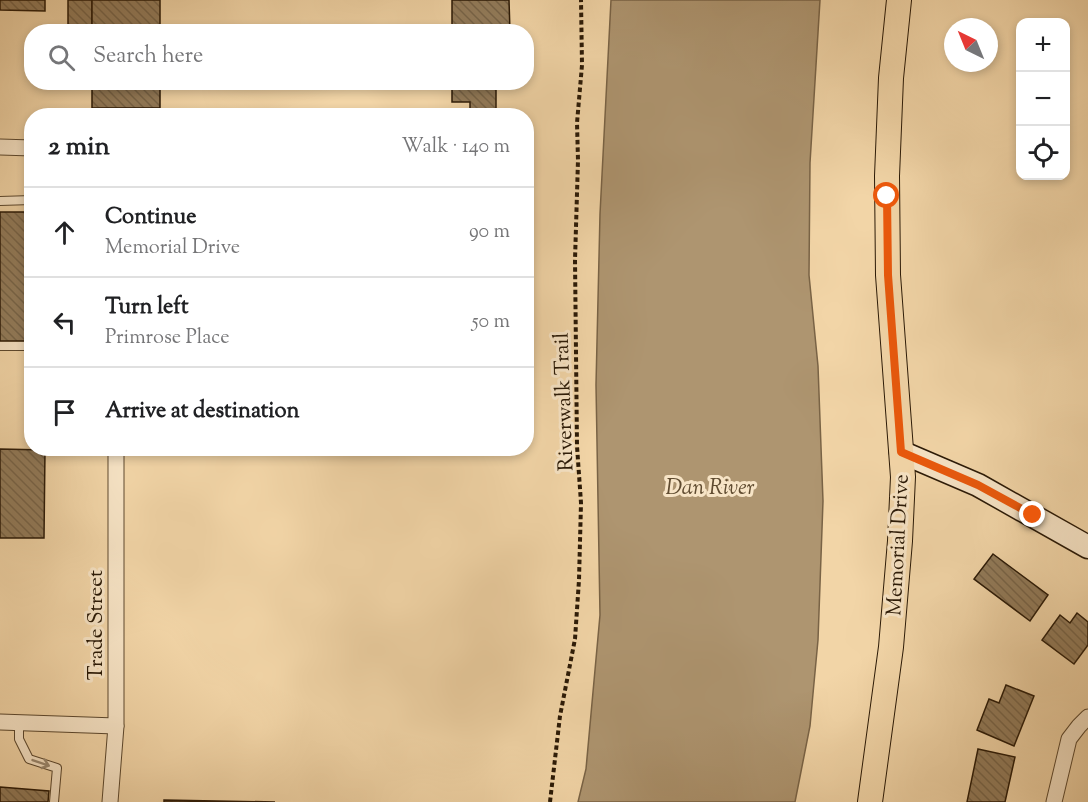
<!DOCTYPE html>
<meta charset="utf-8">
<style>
:root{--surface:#fff;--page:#f6f6f6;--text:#202124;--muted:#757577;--line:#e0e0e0}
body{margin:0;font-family:"Sorts Mill Goudy",serif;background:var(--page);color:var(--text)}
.controls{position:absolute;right:18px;top:18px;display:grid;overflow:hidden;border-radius:12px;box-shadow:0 3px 9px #0003}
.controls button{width:54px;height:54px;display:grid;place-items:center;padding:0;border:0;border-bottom:2px solid var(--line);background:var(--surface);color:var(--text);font:30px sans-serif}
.compass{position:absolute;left:944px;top:18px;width:54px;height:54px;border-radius:50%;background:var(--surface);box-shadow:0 3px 9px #0003;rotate:317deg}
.stop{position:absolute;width:18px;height:18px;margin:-14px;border:4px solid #ea580c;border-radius:50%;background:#fff}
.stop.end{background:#ea580c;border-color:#fff;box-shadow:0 2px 6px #0008}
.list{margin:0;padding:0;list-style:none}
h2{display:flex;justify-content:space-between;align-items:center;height:78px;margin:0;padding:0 24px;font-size:26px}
h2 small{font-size:20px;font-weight:400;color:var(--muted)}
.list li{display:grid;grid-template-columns:39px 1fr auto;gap:18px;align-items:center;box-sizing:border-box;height:90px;padding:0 24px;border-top:2px solid var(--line)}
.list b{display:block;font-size:22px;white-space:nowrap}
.list p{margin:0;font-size:20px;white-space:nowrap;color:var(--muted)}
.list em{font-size:20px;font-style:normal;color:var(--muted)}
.icon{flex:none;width:33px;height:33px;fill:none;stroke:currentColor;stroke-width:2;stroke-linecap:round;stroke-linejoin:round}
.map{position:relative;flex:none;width:1088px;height:802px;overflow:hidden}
.search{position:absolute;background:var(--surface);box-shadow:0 3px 9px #0003;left:24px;top:24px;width:510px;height:66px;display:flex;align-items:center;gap:15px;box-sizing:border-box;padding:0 21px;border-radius:24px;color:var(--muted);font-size:22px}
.panel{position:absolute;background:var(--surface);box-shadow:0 3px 9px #0003;left:24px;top:108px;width:510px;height:348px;border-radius:24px}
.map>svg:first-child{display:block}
</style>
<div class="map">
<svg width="1088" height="802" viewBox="0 0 1088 802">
<defs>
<pattern id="building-back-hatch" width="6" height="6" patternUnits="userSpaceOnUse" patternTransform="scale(1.5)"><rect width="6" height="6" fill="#927b5a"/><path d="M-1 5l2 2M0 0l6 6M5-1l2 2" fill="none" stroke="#776448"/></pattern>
</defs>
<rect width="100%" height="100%" fill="#f2d5a7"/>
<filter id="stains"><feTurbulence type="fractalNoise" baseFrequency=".00333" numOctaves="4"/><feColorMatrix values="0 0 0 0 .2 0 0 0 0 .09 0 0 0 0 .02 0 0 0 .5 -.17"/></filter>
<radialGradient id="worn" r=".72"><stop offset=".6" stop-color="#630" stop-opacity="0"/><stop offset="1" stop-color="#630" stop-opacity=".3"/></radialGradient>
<!-- water -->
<path fill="#ae9570" stroke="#796346" stroke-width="1.5" d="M 611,0 L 820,0 L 810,163 L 809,275 L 818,366 L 823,501 L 818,640 L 810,726 L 795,802 L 578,802 L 586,769 L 600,615 L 596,385 L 600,214 Z"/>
<!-- building -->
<g fill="url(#building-back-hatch)" stroke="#2a1906" stroke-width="1.5">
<path d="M 0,0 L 45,0 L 45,11 L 0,10 Z"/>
<rect x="68" y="0" width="24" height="32"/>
<rect x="92" y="0" width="68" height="32"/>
<path d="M 452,0 L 509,0 L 510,32 L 452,32 Z"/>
<rect x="92" y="82" width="68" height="26"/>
<path d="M 452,82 L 496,82 L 496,113 L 470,114 L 470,102 L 452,102 Z"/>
<rect x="0" y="212" width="31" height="129"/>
<path d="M 0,449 L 45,450 L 44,538 L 0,538 Z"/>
<path d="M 993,554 L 1048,595 L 1030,621 L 974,579 Z"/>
<path d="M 1077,613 L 1088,622 L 1088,645 L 1074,664 L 1042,640 L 1060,615 L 1070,623 Z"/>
<path d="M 1006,685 L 1034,696 L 1014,746 L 977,730 L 989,699 L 999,703 Z"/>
<path d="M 978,749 L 1015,757 L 1005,802 L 967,802 Z"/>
<path d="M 0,787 L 49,791 L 48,802 L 0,802 Z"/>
<path d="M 164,800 L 275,802 L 164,802 Z"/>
</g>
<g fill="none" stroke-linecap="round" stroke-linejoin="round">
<defs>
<g id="lane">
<path d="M 0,201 L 32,200"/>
<path d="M 0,346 L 32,346"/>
<path d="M 19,723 L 19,739 L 29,759 L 57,768 L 54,802"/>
</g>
<g id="street">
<path d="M 0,147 L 32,148"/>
<path d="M 0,722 L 116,726"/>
<path d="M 110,802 L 116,726 L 116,448"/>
<path d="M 1054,802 L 1069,739 L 1079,726 L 1088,717"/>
</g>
<path id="secondary" d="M 901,452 L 978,485 L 1088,547"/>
<path id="primary" d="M 870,802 L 891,647 L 900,541 L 903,477 L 888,275 L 887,176 L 891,78 L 899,0"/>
</defs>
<!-- lane casing -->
<use href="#lane" stroke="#5c482e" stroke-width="10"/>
<!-- street casing -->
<use href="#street" stroke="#5c482e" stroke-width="17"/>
<!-- secondary casing -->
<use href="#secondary" stroke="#2a1906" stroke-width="25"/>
<!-- primary casing -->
<use href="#primary" stroke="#2a1906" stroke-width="26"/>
<!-- path -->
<path stroke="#2a1906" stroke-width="4" stroke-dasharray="4.5 3" stroke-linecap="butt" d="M 550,802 L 560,716 L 575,639 L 579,580 L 581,503 L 577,446 L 575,260 L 578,160 L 577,123 L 582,65 L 581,0"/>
<!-- lane -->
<use href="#lane" stroke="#f7e4c6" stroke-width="8"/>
<!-- street -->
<use href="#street" stroke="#f7e4c6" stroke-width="15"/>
<!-- secondary -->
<use href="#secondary" stroke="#f7e4c6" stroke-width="22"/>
<!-- primary -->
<use href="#primary" stroke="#f2d5a7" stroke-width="24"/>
</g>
<!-- one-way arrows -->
<defs><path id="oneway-shaft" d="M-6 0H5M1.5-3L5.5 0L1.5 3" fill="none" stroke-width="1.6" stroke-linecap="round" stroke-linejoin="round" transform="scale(1.5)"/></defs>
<use stroke="#9b8970" href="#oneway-shaft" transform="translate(41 763) rotate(19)"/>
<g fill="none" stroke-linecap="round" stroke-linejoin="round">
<!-- route -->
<path stroke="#ea580c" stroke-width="8" d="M 887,196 L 888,275 L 901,452 L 978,485 L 1033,515"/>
</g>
<g text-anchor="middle" stroke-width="6" stroke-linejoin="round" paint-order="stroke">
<!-- street labels -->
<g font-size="21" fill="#2a1906" stroke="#f7e4c6">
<text transform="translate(563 402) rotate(-92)" y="7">Riverwalk Trail</text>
<text transform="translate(897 545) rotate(-87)" y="7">Memorial Drive</text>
<text transform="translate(95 625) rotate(-90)" y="7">Trade Street</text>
</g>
<!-- water labels -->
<g font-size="22" font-style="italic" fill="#5f4b30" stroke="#f7e4c6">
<text x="710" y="494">Dan River</text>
</g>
</g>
<rect width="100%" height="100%" filter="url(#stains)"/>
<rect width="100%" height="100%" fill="url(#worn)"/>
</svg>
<div class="controls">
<button>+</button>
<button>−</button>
<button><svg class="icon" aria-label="locate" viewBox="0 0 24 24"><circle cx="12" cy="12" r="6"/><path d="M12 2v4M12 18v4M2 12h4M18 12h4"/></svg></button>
</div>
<svg class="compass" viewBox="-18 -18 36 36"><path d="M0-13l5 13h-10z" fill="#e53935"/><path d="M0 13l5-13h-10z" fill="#757577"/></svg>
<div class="stop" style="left:887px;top:196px"></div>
<div class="stop end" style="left:1033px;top:515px"></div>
<div class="search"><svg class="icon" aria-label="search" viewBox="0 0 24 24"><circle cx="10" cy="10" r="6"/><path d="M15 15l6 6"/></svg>Search here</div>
<section class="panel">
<h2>2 min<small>Walk · 140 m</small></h2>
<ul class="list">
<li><svg class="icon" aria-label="ahead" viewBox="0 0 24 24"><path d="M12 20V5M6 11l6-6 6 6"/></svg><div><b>Continue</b><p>Memorial Drive</p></div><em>90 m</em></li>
<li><svg class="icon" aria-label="left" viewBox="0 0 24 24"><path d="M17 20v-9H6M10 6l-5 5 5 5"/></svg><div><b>Turn left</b><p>Primrose Place</p></div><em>50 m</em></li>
<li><svg class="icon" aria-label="arrive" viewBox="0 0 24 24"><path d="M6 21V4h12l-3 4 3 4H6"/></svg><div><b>Arrive at destination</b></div></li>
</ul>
</section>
</div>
